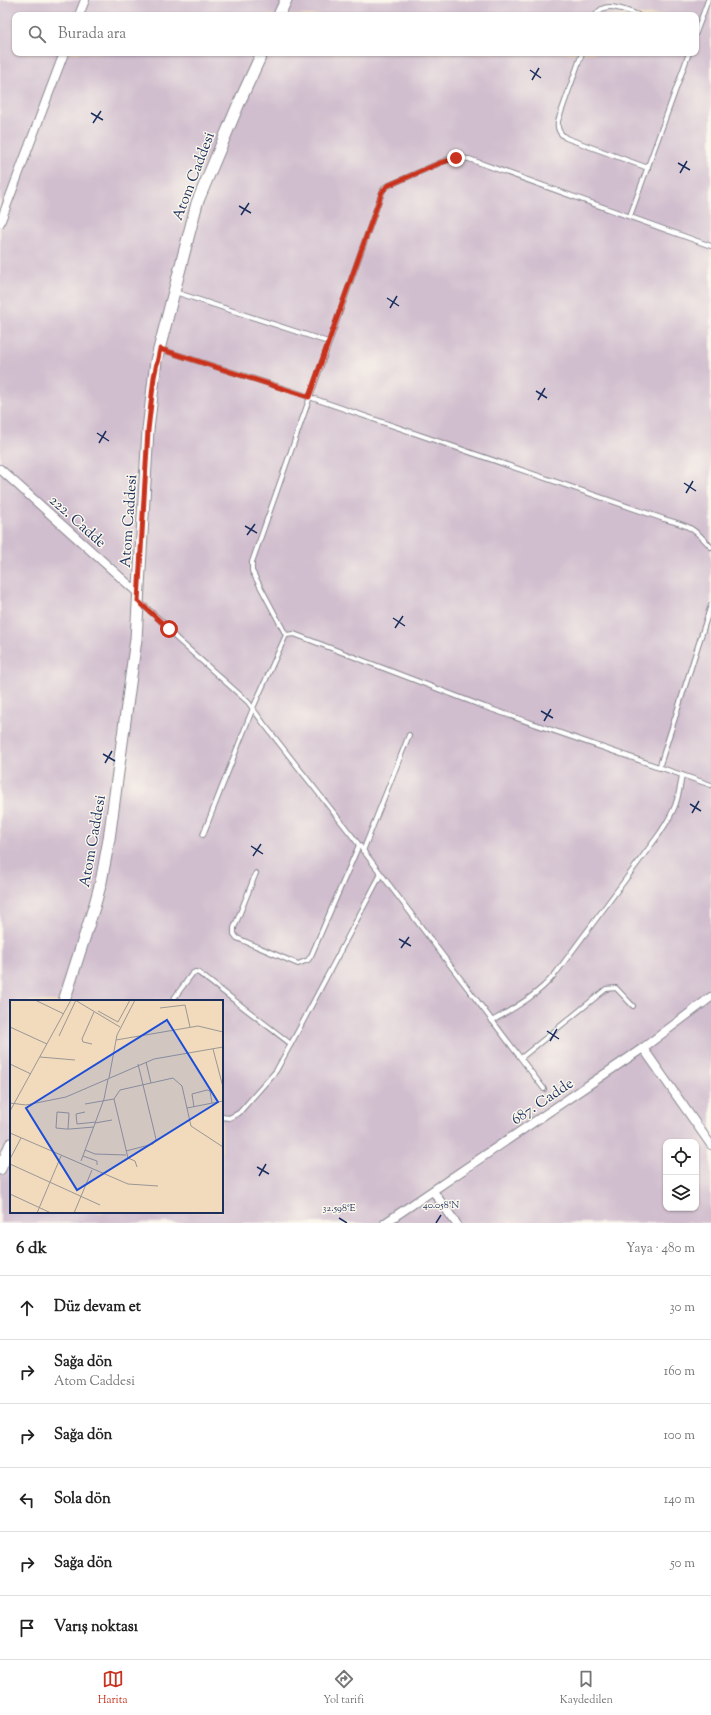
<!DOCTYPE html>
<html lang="tr">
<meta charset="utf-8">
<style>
:root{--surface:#fff;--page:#f2f2f2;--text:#222;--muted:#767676;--line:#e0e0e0;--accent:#c8321e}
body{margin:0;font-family:"Sorts Mill Goudy",serif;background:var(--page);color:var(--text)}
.controls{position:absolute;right:12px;bottom:12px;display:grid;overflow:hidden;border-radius:8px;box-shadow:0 1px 3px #0004}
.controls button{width:36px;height:36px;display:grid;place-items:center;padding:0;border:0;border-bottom:1px solid var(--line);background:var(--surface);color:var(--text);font:20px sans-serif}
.stop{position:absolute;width:12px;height:12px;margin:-9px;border:3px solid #c8321e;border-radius:50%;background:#fff}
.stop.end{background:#c8321e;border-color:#fff;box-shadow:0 1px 4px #0008}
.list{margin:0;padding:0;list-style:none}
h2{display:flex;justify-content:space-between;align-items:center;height:52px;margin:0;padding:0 16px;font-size:17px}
h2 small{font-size:13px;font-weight:400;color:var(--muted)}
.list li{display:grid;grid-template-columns:26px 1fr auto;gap:12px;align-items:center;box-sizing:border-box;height:64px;padding:0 16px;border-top:1px solid var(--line)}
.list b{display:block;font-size:15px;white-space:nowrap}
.list p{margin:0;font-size:13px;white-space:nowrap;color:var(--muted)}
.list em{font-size:13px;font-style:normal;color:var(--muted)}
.icon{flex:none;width:22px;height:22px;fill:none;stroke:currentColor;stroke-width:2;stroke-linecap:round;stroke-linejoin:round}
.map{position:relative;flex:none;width:711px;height:1223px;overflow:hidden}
.search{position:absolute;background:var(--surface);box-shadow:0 1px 3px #0004;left:12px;right:12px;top:12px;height:44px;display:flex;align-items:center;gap:10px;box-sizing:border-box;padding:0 14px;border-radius:8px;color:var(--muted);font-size:15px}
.sheet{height:436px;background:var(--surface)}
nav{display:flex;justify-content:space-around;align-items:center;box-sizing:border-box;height:56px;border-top:1px solid var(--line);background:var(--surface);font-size:11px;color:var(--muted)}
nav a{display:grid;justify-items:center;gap:2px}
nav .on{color:var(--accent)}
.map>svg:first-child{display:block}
</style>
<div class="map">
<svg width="711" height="1223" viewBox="0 0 711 1223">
<rect width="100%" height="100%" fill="#fbf7ec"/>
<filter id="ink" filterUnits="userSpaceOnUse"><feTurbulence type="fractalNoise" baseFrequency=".025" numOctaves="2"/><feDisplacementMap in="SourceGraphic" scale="8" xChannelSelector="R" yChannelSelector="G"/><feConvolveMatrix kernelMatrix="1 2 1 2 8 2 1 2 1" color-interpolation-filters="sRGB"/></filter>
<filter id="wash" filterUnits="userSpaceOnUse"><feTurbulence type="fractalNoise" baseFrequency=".012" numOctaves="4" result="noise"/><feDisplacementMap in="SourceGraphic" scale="16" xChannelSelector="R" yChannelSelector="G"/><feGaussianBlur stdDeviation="0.9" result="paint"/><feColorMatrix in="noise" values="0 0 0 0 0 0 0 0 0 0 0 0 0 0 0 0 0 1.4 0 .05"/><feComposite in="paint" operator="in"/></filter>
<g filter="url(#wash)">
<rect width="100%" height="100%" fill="#f1dbbc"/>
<!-- industrial -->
<path fill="#d0bdce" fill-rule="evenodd" d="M 0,0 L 711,0 L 711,1223 L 0,1223 ZM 15,15 L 696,15 L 696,53 L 15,53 ZM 11,1001 L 222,1001 L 222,1212 L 11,1212 ZM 666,1142 L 696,1142 L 696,1208 L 666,1208 Z"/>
</g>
<g filter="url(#ink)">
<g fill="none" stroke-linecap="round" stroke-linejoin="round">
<defs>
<g id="service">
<path d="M 596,15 C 604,0 625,10 638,15"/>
<path d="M 696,33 L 708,0"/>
<path d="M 582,53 L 558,121 C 557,129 559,133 566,138 L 648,168"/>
<path d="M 630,216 L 689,53"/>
<path d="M 175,292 L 328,342"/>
<path d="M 160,349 L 289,390 L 664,519 C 689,526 693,527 711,547"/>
<path d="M 140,602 L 165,624 L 176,638 L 248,702 L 264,724 L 353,837 L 544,1089"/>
<path d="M 286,635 L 252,571 L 252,562 L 382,192 L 385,187 L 451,158 L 469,159 L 711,246"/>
<path d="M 659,768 L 711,605"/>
<path d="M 203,835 L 253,708 L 286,635 L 294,634 L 485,707 L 711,785"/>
<path d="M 363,851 L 409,735"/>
<path d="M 256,873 L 234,928 L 234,934 L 237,938 L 298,964 L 308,960 L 311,956 L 359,845"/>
<path d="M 172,1001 L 192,974 L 195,972 L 199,973 L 291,1044"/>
<path d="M 492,1021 C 516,1007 538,995 556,973 L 660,833 C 675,810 678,802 682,775"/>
<path d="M 521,1058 L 606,989 L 616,988 L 633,1006"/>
<path d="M 222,1117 L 229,1118 L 239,1113 L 276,1071 L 298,1031 L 381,874"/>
</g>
<g id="minor">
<path d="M 79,15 L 85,0"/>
<path d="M 0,223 L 64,53"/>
<path d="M 0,469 L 138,593"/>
<path d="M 643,1048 L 711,1145"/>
<path d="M 433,1191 L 456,1223"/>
<path d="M 385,1223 L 643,1048 L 711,997"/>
</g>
<g id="tertiary">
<path d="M 279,15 L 286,0"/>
<path d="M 64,1001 L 95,904 L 101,882 L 109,839 L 136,639 L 148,430 L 156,361 L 197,203 L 239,103 L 262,53"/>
<path d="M 0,1169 L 11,1144"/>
</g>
</defs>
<!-- service casing -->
<use href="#service" stroke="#86858d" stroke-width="6"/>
<!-- minor casing -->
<use href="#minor" stroke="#86858d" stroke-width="10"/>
<!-- tertiary casing -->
<use href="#tertiary" stroke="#86858d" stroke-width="13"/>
<!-- service -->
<use href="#service" stroke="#fff" stroke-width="4"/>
<!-- minor -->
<use href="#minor" stroke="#fff" stroke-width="8"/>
<!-- tertiary -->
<use href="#tertiary" stroke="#fff" stroke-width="11"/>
</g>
</g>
<g fill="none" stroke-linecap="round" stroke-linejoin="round" filter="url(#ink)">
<!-- route -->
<path stroke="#c8321e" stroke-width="5" d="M 169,629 L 138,601 L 148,430 L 154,377 L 160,349 L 309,397 L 382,192 L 387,186 L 440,163 L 456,158"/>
</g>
<!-- ticks -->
<path fill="none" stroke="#1b2f5e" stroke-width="1.5" d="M 530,70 L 541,78M 532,80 L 539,68M 91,113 L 103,120M 93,123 L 101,111M 678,163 L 690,170M 680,173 L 687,161M 239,206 L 251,213M 241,215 L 249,203M 387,298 L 399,306M 390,308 L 397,296M 536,391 L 547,398M 538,400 L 545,388M 97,433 L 109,441M 99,443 L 106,431M 684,483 L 696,491M 686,493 L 693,481M 245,526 L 257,533M 247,535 L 255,524M 393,618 L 405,626M 395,628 L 403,616M 541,711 L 553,718M 544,721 L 551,709M 103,754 L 115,761M 105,763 L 112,751M 690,804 L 701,811M 692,813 L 699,801M 251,846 L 263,854M 253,856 L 261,844M 399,939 L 411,946M 401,948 L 409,937M 547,1031 L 559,1039M 550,1041 L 557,1029M 257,1167 L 269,1174M 259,1176 L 266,1164M 339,1218 L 347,1223M 436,1223 L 441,1215"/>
<g text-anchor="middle" stroke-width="3" stroke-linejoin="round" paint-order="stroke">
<!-- street labels -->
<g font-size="15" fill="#1b2f5e" stroke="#fbf7ec">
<text transform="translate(193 176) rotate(-69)" y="5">Atom Caddesi</text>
<text transform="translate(78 521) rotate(42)" y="5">222. Cadde</text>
<text transform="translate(128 521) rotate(-86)" y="5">Atom Caddesi</text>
<text transform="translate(92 841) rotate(-80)" y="5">Atom Caddesi</text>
<text transform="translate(542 1101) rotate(-34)" y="5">687. Cadde</text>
</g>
</g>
<!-- overview -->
<g transform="translate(10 1000)">
<rect width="213" height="213" fill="#f1dbbc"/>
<path fill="none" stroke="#9b9696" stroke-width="1" d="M 25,0 L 54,14M 65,0 L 110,27M 150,8 L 175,5 L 180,27M 88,11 L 108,22 L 120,0M 0,27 L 37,44M 49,36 L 66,0M 106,40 L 188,26 L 213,32M 82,44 L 73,42 L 72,39 L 84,12M 203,49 L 213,87M 30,57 L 65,60M 136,62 L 141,83M 0,64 L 21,74M 99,78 L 107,35 L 125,0M 104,99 L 110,90 L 163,78 L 172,86 L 181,126 L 213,147M 0,103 L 16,105 L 56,97 L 144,59 L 213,47M 75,104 L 104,99 L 118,158 L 125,161 L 127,167M 184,107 L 182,94 L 197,90 L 200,91 L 202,103M 177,108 L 213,101M 0,111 L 61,0M 75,112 L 66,114 L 67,124 L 86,122M 85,123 L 102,120M 58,129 L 59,113 L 47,112 L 46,128 L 56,129 L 60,129 L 84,127M 0,133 L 118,184 L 148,186M 75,150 L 85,154 L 116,155M 116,151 L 143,144 L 146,139 L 128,64M 73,156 L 87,161 L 87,165M 0,159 L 11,138M 71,161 L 94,99 L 98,79M 0,164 L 90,205M 0,194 L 41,213M 27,213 L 51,156M 64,213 L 82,170"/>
<path fill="#1d4ed8" fill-opacity="0.15" stroke="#1d4ed8" stroke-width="2" d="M 157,20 L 208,102 L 67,190 L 16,108 Z"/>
<rect width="213" height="213" fill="none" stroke="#1b2f5e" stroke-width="2"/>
</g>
<g font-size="10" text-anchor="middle" fill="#1b2f5e" stroke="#fbf7ec" stroke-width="3" stroke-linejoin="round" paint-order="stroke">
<text x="441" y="1208">40.058°N</text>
<text x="339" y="1211">32.598°E</text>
</g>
</svg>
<div class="controls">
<button><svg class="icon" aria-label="locate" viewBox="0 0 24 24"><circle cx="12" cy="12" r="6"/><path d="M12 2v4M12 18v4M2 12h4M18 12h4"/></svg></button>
<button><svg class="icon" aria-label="layers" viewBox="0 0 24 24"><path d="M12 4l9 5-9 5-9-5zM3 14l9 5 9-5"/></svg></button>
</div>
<div class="stop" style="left:169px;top:629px"></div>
<div class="stop end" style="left:456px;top:158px"></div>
<div class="search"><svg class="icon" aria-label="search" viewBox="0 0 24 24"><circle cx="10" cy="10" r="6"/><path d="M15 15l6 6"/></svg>Burada ara</div>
</div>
<section class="sheet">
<h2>6 dk<small>Yaya · 480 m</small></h2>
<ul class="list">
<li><svg class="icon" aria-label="ahead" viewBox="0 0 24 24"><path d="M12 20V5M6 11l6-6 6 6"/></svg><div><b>Düz devam et</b></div><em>30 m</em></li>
<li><svg class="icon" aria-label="right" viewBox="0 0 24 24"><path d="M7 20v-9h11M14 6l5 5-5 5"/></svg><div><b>Sağa dön</b><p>Atom Caddesi</p></div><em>160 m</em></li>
<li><svg class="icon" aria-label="right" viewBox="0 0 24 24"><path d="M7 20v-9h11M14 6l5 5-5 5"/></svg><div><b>Sağa dön</b></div><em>100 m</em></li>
<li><svg class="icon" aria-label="left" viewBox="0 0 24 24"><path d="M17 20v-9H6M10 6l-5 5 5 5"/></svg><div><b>Sola dön</b></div><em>140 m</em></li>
<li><svg class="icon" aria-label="right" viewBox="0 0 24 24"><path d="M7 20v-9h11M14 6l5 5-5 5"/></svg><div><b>Sağa dön</b></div><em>50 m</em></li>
<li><svg class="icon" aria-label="arrive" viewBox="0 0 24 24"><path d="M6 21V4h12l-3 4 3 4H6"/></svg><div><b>Varış noktası</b></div></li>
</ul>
</section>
<nav>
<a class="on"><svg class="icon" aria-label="map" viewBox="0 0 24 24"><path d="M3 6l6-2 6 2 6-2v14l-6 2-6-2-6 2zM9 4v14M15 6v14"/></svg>Harita</a>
<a><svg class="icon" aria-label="directions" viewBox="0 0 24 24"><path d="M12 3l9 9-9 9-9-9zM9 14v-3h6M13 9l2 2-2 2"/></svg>Yol tarifi</a>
<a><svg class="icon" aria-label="saved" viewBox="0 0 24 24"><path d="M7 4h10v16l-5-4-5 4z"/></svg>Kaydedilen</a>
</nav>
